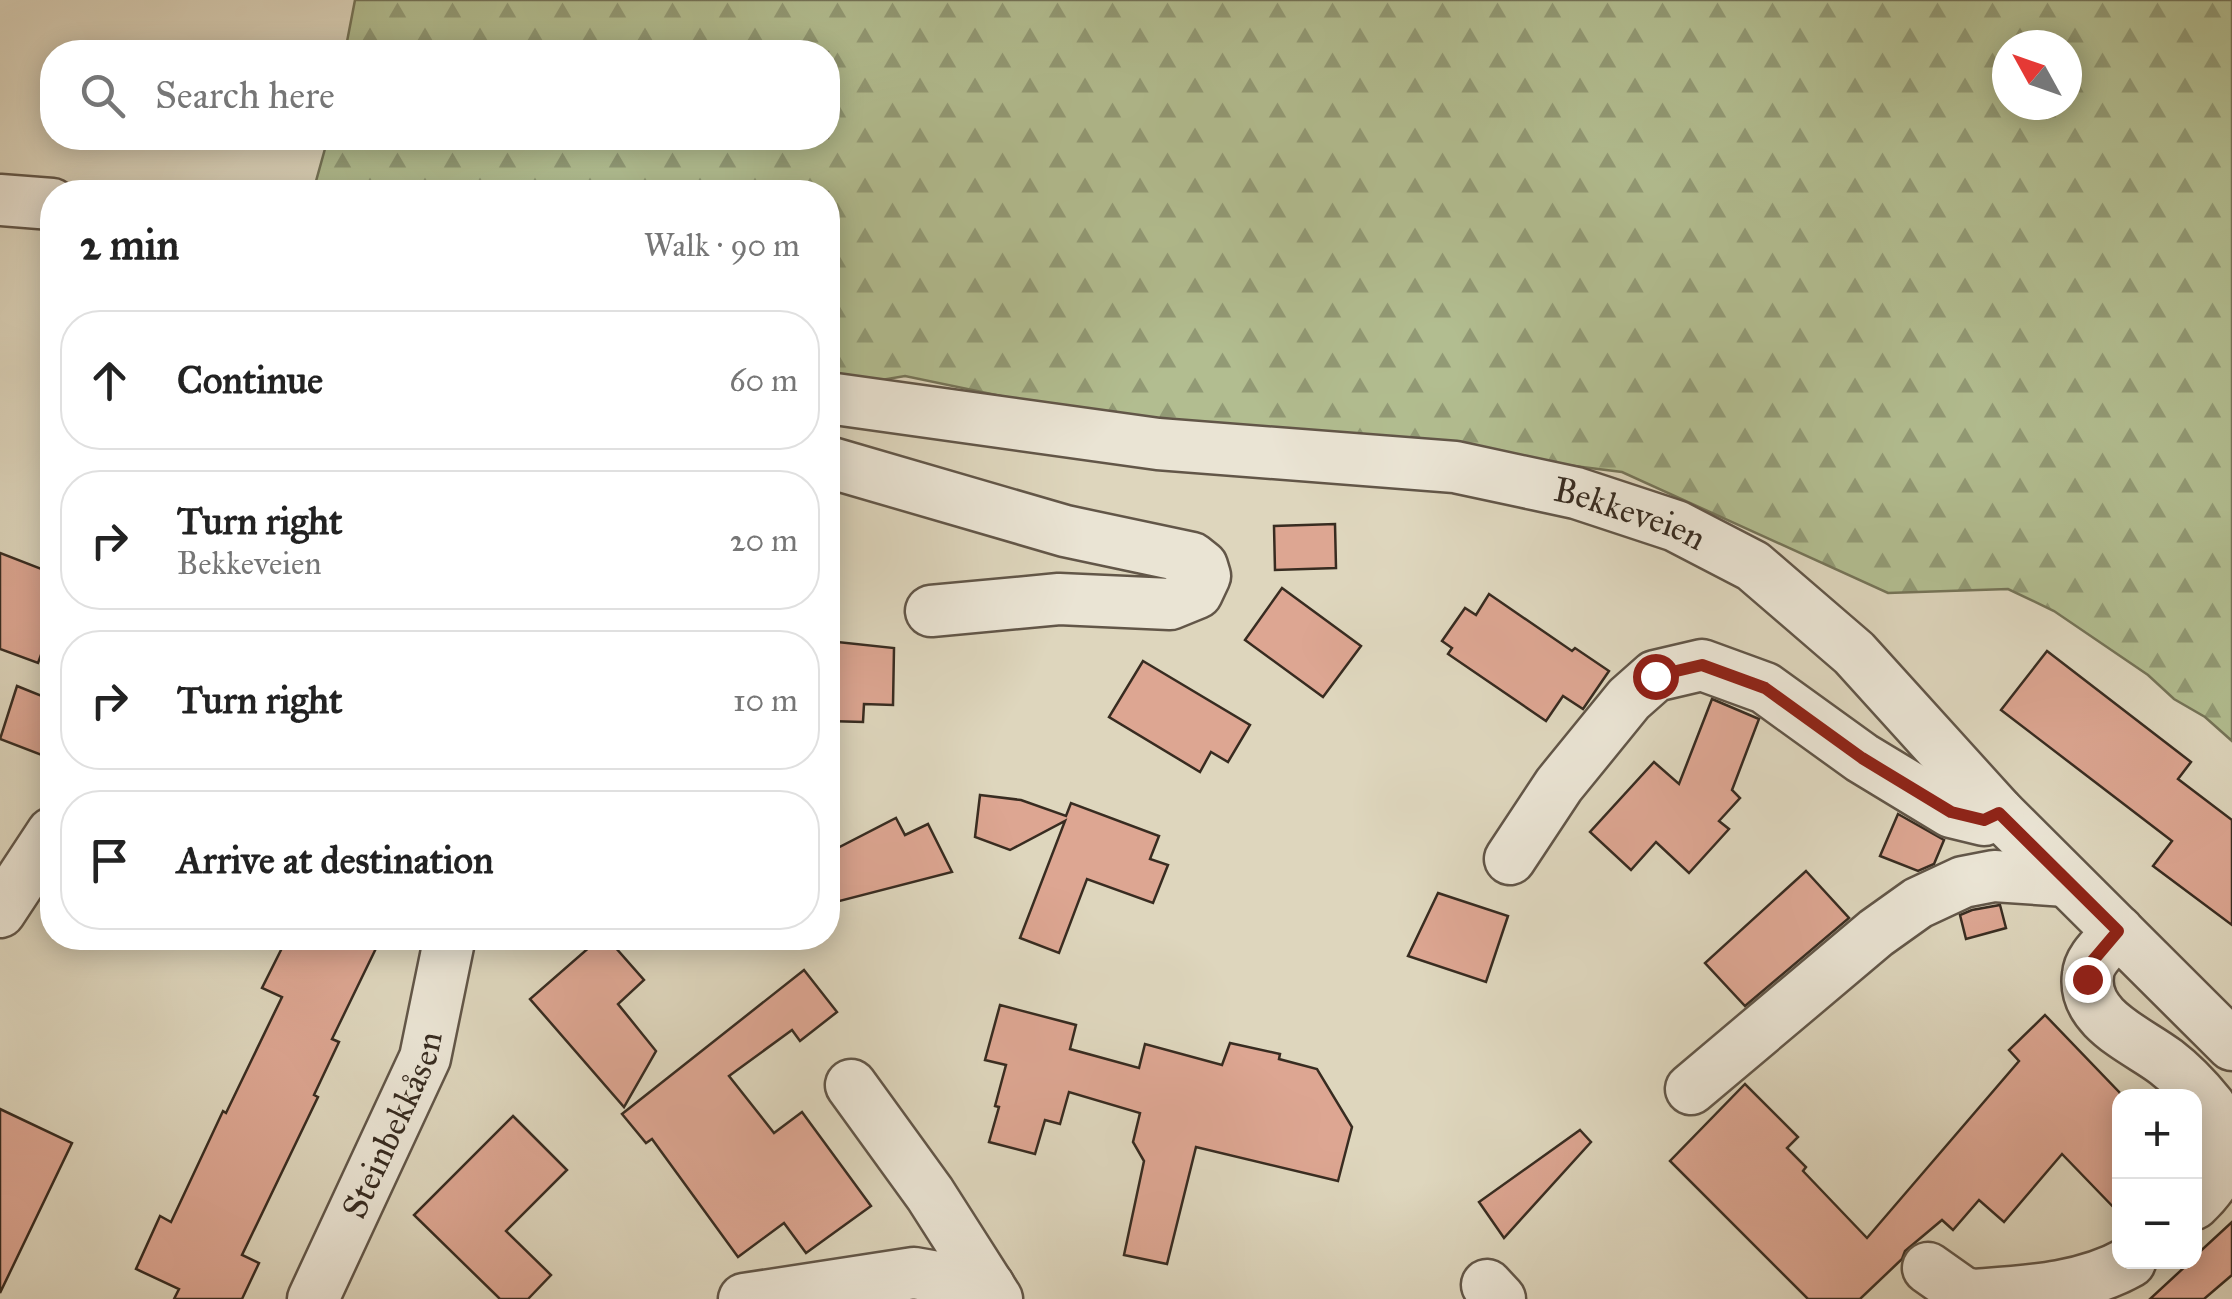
<!DOCTYPE html>
<meta charset="utf-8">
<style>
:root{--surface:#fff;--page:#f6f6f6;--text:#222;--muted:#767676;--line:#e0e0e0}
body{margin:0;font-family:"IM FELL Great Primer",serif;background:var(--page);color:var(--text)}
.controls{position:absolute;right:30px;bottom:30px;display:grid;overflow:hidden;border-radius:20px;box-shadow:0 5px 25px #0003}
.controls button{width:90px;height:90px;display:grid;place-items:center;padding:0;border:0;border-bottom:2px solid var(--line);background:var(--surface);color:var(--text);font:50px sans-serif}
.compass{position:absolute;left:1992px;top:30px;width:90px;height:90px;border-radius:50%;background:var(--surface);box-shadow:0 5px 25px #0003;rotate:310deg}
.stop{position:absolute;width:30px;height:30px;margin:-22px;border:8px solid #8f2418;border-radius:50%;background:#fff}
.stop.end{background:#8f2418;border-color:#fff;box-shadow:0 2px 10px #0008}
.list{margin:0;padding:0;list-style:none}
h2{display:flex;justify-content:space-between;align-items:center;height:130px;margin:0;padding:0 40px;font-size:42px}
h2 small{font-size:32px;font-weight:400;color:var(--muted)}
.list li{display:grid;grid-template-columns:65px 1fr auto;gap:30px;align-items:center;box-sizing:border-box;height:140px;margin:0 20px 20px;padding:0 20px;border:2px solid var(--line);border-radius:40px}
.list b{display:block;font-size:38px;white-space:nowrap}
.list p{margin:0;font-size:32px;white-space:nowrap;color:var(--muted)}
.list em{font-size:32px;font-style:normal;color:var(--muted)}
.icon{flex:none;width:55px;height:55px;fill:none;stroke:currentColor;stroke-width:2;stroke-linecap:round;stroke-linejoin:round}
.map{position:relative;flex:none;width:2232px;height:1299px;overflow:hidden}
.search{position:absolute;background:var(--surface);box-shadow:0 5px 25px #0003;left:40px;top:40px;width:800px;height:110px;display:flex;align-items:center;gap:25px;box-sizing:border-box;padding:0 35px;border-radius:40px;color:var(--muted);font-size:38px}
.panel{position:absolute;background:var(--surface);box-shadow:0 5px 25px #0003;left:40px;top:180px;width:800px;height:770px;border-radius:40px}
.map>svg:first-child{display:block}
</style>
<div class="map">
<svg width="2232" height="1299" viewBox="0 0 2232 1299">
<defs>
<pattern id="forest-firs" width="22" height="20" patternUnits="userSpaceOnUse" patternTransform="scale(2.5)"><rect width="22" height="20" fill="#b2bd90"/><path d="M5 1l3.5 6h-7zM16 11l3.5 6h-7z" fill="#929a75"/></pattern>
</defs>
<rect width="100%" height="100%" fill="#ded6bd"/>
<filter id="stains"><feTurbulence type="fractalNoise" baseFrequency=".002" numOctaves="4"/><feColorMatrix values="0 0 0 0 .2 0 0 0 0 .09 0 0 0 0 .02 0 0 0 .5 -.17"/></filter>
<radialGradient id="worn" r=".72"><stop offset=".6" stop-color="#630" stop-opacity="0"/><stop offset="1" stop-color="#630" stop-opacity=".3"/></radialGradient>
<!-- forest -->
<path fill="url(#forest-firs)" stroke="#757458" stroke-width="2.5" fill-rule="evenodd" d="M 355,0 L 2232,0 L 2232,741 L 2205,717 L 2174,699 L 2148,675 L 2054,611 L 2008,589 L 1888,593 L 1622,472 L 1503,457 L 1286,455 L 905,376 L 828,389 L 828,192 L 313,192 L 328,138 L 828,138 L 828,52 L 345,52 ZM 2007,45 L 2067,45 L 2067,105 L 2007,105 Z"/>
<!-- building -->
<g fill="#dda692" stroke="#382c21" stroke-width="2.5">
<path d="M 1335,524 L 1336,568 L 1275,570 L 1274,526 Z"/>
<path d="M 0,553 L 52,573 L 52,625 L 38,663 L 0,649 Z"/>
<path d="M 1282,588 L 1361,646 L 1323,697 L 1245,640 Z"/>
<path d="M 1489,594 L 1572,651 L 1575,648 L 1609,671 L 1583,709 L 1563,696 L 1546,721 L 1448,654 L 1452,648 L 1442,641 L 1465,608 L 1476,615 Z"/>
<path d="M 828,641 L 894,648 L 893,705 L 864,704 L 863,722 L 828,721 Z"/>
<path d="M 2047,651 L 2191,762 L 2178,779 L 2232,820 L 2232,925 L 2153,866 L 2172,841 L 2001,710 Z"/>
<path d="M 1143,661 L 1250,725 L 1228,762 L 1211,752 L 1200,772 L 1109,717 Z"/>
<path d="M 17,686 L 52,700 L 52,759 L 0,739 Z"/>
<path d="M 1712,699 L 1759,719 L 1732,790 L 1740,798 L 1719,821 L 1729,829 L 1689,873 L 1656,842 L 1631,870 L 1590,832 L 1654,762 L 1679,784 Z"/>
<path d="M 980,795 L 1021,800 L 1066,816 L 1071,803 L 1159,836 L 1150,859 L 1168,865 L 1153,903 L 1087,879 L 1059,953 L 1020,938 L 1065,821 L 1010,850 L 975,837 Z"/>
<path d="M 1898,814 L 1944,840 L 1934,864 L 1918,871 L 1880,856 Z"/>
<path d="M 896,818 L 905,835 L 928,824 L 952,872 L 828,904 L 828,853 Z"/>
<path d="M 1806,871 L 1849,918 L 1745,1006 L 1705,963 Z"/>
<path d="M 1438,893 L 1508,916 L 1486,982 L 1408,956 Z"/>
<path d="M 2000,905 L 2006,928 L 1966,939 L 1960,915 L 1972,910 Z"/>
<path d="M 287,938 L 381,938 L 332,1039 L 339,1042 L 314,1095 L 318,1097 L 242,1255 L 259,1263 L 242,1299 L 174,1299 L 179,1289 L 136,1269 L 160,1216 L 171,1222 L 223,1111 L 226,1113 L 282,997 L 262,988 Z"/>
<path d="M 600,938 L 607,938 L 644,980 L 618,1004 L 656,1051 L 624,1107 L 530,999 Z"/>
<path d="M 804,970 L 837,1012 L 800,1041 L 792,1030 L 729,1076 L 774,1133 L 802,1112 L 871,1206 L 806,1253 L 784,1223 L 738,1257 L 652,1139 L 646,1143 L 622,1114 Z"/>
<path d="M 1000,1005 L 1076,1025 L 1070,1049 L 1139,1068 L 1145,1044 L 1222,1065 L 1230,1043 L 1280,1054 L 1279,1059 L 1317,1069 L 1352,1127 L 1338,1181 L 1196,1147 L 1167,1264 L 1124,1255 L 1144,1161 L 1133,1142 L 1140,1113 L 1069,1092 L 1060,1124 L 1045,1120 L 1035,1154 L 989,1142 L 999,1107 L 995,1106 L 1006,1065 L 985,1060 Z"/>
<path d="M 2045,1015 L 2120,1093 L 2120,1214 L 2062,1154 L 2004,1222 L 1979,1200 L 1953,1230 L 1942,1220 L 1905,1251 L 1902,1259 L 1860,1299 L 1808,1299 L 1670,1161 L 1745,1084 L 1798,1137 L 1787,1148 L 1806,1167 L 1803,1171 L 1867,1238 L 2019,1061 L 2009,1050 Z"/>
<path d="M 0,1109 L 72,1143 L 0,1293 Z"/>
<path d="M 513,1116 L 567,1170 L 506,1231 L 551,1275 L 528,1299 L 500,1299 L 414,1215 Z"/>
<path d="M 1580,1130 L 1591,1142 L 1504,1238 L 1479,1202 Z"/>
<path d="M 2232,1222 L 2232,1275 L 2204,1299 L 2150,1299 L 2190,1262 L 2194,1262 L 2194,1257 Z"/>
</g>
<g fill="none" stroke-linecap="round" stroke-linejoin="round">
<defs>
<g id="minor">
<path d="M 0,200 L 52,204"/>
<path id="s1" d="M 828,398 L 1158,444 L 1455,467 L 1576,493 L 1676,526 L 1753,566 L 1854,653 L 1999,813 L 2232,1045"/>
<path d="M 828,462 L 1065,531 L 1192,558 L 1202,566 L 1205,576 L 1197,593 L 1170,604 L 1059,599 L 931,611"/>
<path d="M 1510,859 L 1559,785 L 1629,699 L 1655,676 L 1702,665 L 1765,688 L 1862,758 L 1951,812 L 1984,820 L 1999,813"/>
<path d="M 0,912 L 52,833"/>
<path d="M 2118,931 C 2108,944 2089,958 2088,975 C 2082,1019 2137,1040 2166,1062 C 2183,1075 2197,1090 2210,1106 C 2232,1145 2228,1172 2194,1204"/>
<path d="M 851,1085 L 930,1194 L 997,1299"/>
<path d="M 1691,1089 L 1876,933 L 1918,903 L 1963,882 L 1994,876 L 2066,881"/>
<path d="M 1928,1268 L 1962,1292 L 1972,1295 C 2026,1291 2082,1289 2130,1262"/>
<path d="M 1487,1285 L 1500,1299"/>
<path id="s2" d="M 313,1299 L 425,1058 L 449,941"/>
<path d="M 744,1299 L 914,1273 L 989,1286"/>
</g>
</defs>
<!-- minor casing -->
<use href="#minor" stroke="#625648" stroke-width="55"/>
<!-- minor -->
<use href="#minor" stroke="#eae4d4" stroke-width="50"/>
</g>
<g fill="none" stroke-linecap="round" stroke-linejoin="round">
<!-- route -->
<path stroke="#8f2418" stroke-width="12" d="M 1655,676 L 1702,665 L 1765,688 L 1862,758 L 1951,812 L 1984,820 L 1999,813 L 2118,931 L 2090,964 L 2087,979"/>
</g>
<g text-anchor="middle" stroke-width="8" stroke-linejoin="round" paint-order="stroke">
<!-- street labels -->
<g font-size="35" fill="#382c21" stroke="#eae4d4">
<text dy="12" stroke="none"><textPath href="#s1" startOffset="812">Bekkeveien</textPath></text>
<text dy="12" stroke="none"><textPath href="#s2" startOffset="192">Steinbekkåsen</textPath></text>
</g>
</g>
<rect width="100%" height="100%" filter="url(#stains)"/>
<rect width="100%" height="100%" fill="url(#worn)"/>
</svg>
<div class="controls">
<button>+</button>
<button>−</button>
</div>
<svg class="compass" viewBox="-18 -18 36 36"><path d="M0-13l5 13h-10z" fill="#e53935"/><path d="M0 13l5-13h-10z" fill="#767676"/></svg>
<div class="stop" style="left:1655px;top:676px"></div>
<div class="stop end" style="left:2087px;top:979px"></div>
<div class="search"><svg class="icon" aria-label="search" viewBox="0 0 24 24"><circle cx="10" cy="10" r="6"/><path d="M15 15l6 6"/></svg>Search here</div>
<section class="panel">
<h2>2 min<small>Walk · 90 m</small></h2>
<ul class="list">
<li><svg class="icon" aria-label="ahead" viewBox="0 0 24 24"><path d="M12 20V5M6 11l6-6 6 6"/></svg><div><b>Continue</b></div><em>60 m</em></li>
<li><svg class="icon" aria-label="right" viewBox="0 0 24 24"><path d="M7 20v-9h11M14 6l5 5-5 5"/></svg><div><b>Turn right</b><p>Bekkeveien</p></div><em>20 m</em></li>
<li><svg class="icon" aria-label="right" viewBox="0 0 24 24"><path d="M7 20v-9h11M14 6l5 5-5 5"/></svg><div><b>Turn right</b></div><em>10 m</em></li>
<li><svg class="icon" aria-label="arrive" viewBox="0 0 24 24"><path d="M6 21V4h12l-3 4 3 4H6"/></svg><div><b>Arrive at destination</b></div></li>
</ul>
</section>
</div>
